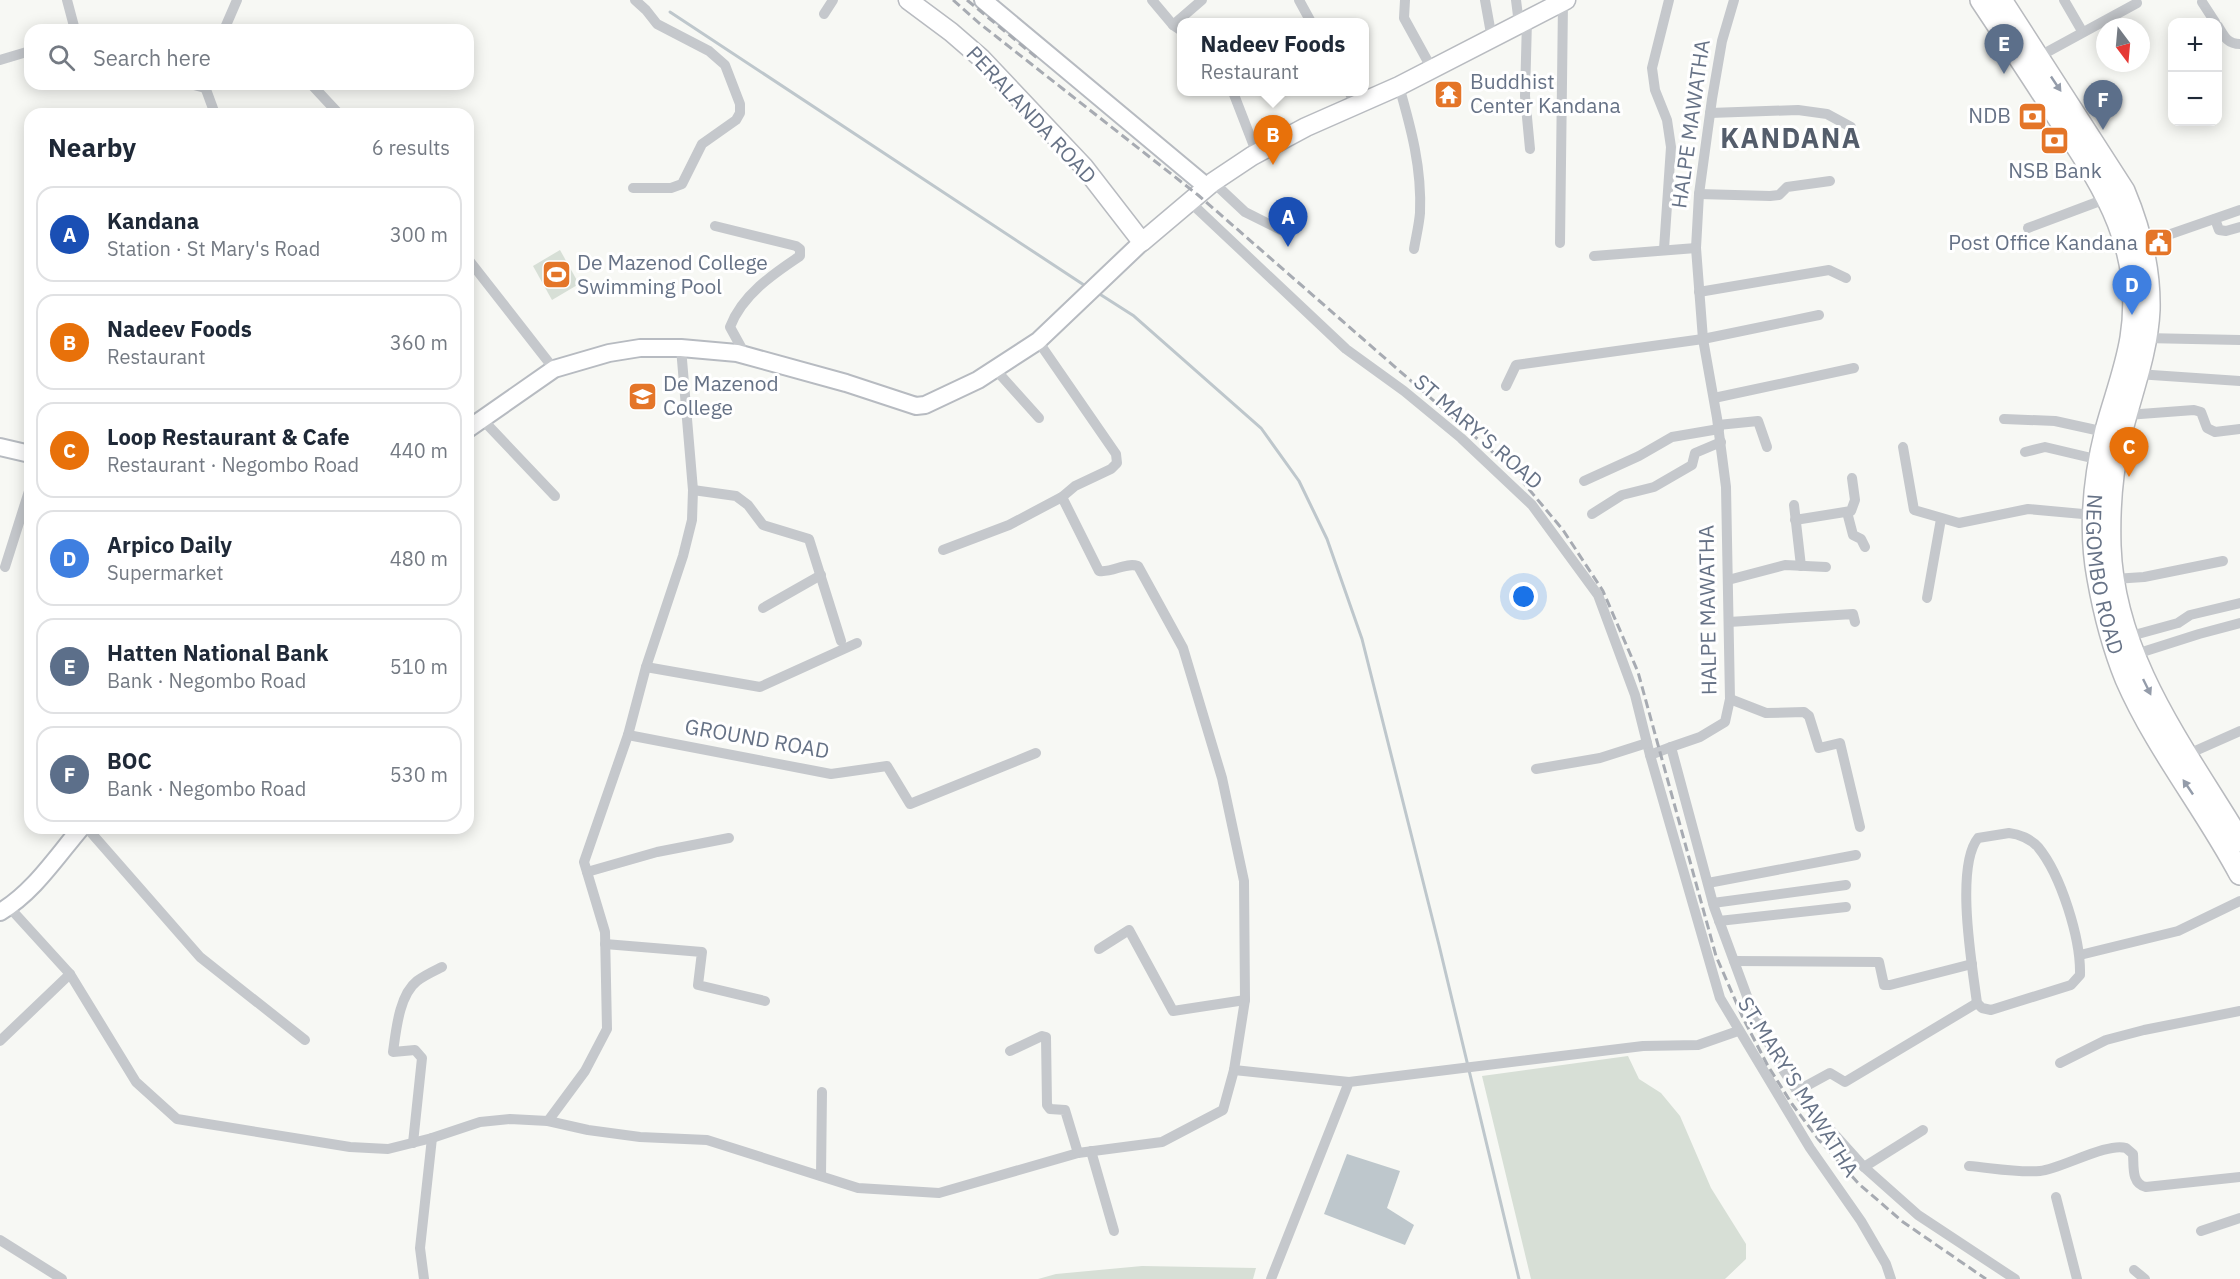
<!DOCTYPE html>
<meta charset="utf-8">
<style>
:root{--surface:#fff;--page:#f6f6f7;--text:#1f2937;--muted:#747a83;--line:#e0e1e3;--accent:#e47528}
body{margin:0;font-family:"IBM Plex Sans",sans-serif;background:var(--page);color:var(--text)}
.controls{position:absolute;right:18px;top:18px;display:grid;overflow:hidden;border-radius:12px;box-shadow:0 3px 15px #0003}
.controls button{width:54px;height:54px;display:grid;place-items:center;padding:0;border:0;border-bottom:2px solid var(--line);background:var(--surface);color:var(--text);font:30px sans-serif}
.compass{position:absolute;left:2096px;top:18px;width:54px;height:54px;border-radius:50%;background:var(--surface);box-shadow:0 3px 15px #0003;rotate:164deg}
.you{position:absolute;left:1524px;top:597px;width:21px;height:21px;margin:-15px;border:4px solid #fff;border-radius:50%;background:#1a73e8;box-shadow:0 0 0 9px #1a73e833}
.badge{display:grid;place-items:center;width:39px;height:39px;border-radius:50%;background:var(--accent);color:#fff;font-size:20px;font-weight:700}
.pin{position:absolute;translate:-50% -50px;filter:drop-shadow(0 2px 3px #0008)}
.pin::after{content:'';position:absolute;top:32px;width:21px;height:18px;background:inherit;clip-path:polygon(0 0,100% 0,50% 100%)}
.popup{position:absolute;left:1177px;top:18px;width:192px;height:78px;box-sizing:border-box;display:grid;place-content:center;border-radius:12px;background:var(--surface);filter:drop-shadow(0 2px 4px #0005);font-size:20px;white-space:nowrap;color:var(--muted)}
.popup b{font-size:22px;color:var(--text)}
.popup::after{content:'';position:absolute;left:50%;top:100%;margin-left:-12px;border:12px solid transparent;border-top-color:var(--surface)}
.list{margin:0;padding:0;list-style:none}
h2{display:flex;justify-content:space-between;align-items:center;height:78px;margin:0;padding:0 24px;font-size:26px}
h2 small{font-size:20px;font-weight:400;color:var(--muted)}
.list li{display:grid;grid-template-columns:39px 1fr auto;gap:18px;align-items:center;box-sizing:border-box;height:96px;margin:0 12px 12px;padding:0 12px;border:2px solid var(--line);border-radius:18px}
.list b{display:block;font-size:22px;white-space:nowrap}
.list p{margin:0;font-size:20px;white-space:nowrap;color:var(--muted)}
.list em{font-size:20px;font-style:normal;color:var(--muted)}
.icon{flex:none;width:33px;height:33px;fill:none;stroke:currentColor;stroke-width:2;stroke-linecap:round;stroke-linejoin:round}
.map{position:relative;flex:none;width:2240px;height:1279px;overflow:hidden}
.search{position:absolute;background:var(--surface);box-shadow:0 3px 15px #0003;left:24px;top:24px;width:450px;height:66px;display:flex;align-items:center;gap:15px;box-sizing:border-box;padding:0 21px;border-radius:18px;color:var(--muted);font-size:22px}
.panel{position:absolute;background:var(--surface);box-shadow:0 3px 15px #0003;left:24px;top:108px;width:450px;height:726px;border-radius:18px}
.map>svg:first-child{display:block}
</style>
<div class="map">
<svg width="2240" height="1279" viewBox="0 0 2240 1279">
<rect width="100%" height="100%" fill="#f7f8f4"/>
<!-- green -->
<g fill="#d7dfd6">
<path d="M 560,250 L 579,284 L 552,300 L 533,266 Z"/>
<path d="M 1628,1056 L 1639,1079 L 1661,1093 L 1680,1116 L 1711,1188 L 1746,1244 L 1746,1259 L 1725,1279 L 1531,1279 L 1482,1076 Z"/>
<path d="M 1142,1266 L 1256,1268 L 1253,1279 L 1038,1279 L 1056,1274 Z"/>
</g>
<!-- water -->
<path fill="#bec7cc" d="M 1347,1154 L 1400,1171 L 1387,1208 L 1414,1225 L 1405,1245 L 1324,1214 Z"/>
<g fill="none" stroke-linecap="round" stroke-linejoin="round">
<!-- stream -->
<g stroke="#bec7cc" stroke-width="3">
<path d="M 670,12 L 1087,287"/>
<path d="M 1098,293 L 1134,316 L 1261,428 L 1299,481 L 1327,539 L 1362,639 L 1439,945 L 1519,1279"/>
</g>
<defs>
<g id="secondary">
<path d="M 983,0 L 1207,187"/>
<path d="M 468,429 L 554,369 L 609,353 L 640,348 L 681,348 L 737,353 L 846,383 L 916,406 L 925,405 L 978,380 L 1038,341 L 1142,242"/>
<path d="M 0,447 L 30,454"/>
<path d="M 0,912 C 33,893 57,856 81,828"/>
</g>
<path id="primary" d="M 908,0 L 951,32 L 981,58 L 1084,167 L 1142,242 L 1213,182 L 1252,156 L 1306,127 L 1399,86 L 1566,0"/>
<g id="highway">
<path id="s1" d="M 1981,0 C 2005,36 2029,72 2052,108 C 2100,182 2146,244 2131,338 C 2126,369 2114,400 2106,430 C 2094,478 2089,530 2098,578 C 2104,612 2113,647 2126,679 C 2156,748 2205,808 2240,874"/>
<path d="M 2001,0 L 2124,191 C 2140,229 2150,268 2149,310 C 2147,355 2129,398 2119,442 C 2111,476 2109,512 2110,546 C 2114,659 2184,748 2240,841"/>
</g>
</defs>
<!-- secondary casing -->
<use href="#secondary" stroke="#b7bbc1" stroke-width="20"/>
<!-- primary casing -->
<use href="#primary" stroke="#b8bbc0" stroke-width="21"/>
<!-- highway casing -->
<use href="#highway" stroke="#b8babe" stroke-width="24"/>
<!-- street -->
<g stroke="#c5c8cc" stroke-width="10">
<path d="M 67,0 L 75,30"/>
<path d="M 1152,0 L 1173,25"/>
<path d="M 1299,0 L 1311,22"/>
<path d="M 1405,0 L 1404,18 L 1432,69"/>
<path d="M 1485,0 L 1492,39"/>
<path d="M 1516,0 L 1519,24"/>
<path d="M 1734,0 L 1722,41 L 1712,99 L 1699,194 L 1696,248 L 1703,339 L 1717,418 L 1726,487 L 1730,699 L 1725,722 L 1700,737 L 1671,747 L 1714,907 L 1748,999 L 1776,1059 L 1801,1097 L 1864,1167 L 1918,1215 L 2015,1279"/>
<path d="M 2064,0 L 2082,31"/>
<path d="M 2202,2 L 2215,22"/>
<path d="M 824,14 L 833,0"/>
<path d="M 1527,20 L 1525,96 L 1530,149"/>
<path d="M 2218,26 C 2224,36 2227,44 2240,44"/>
<path d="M 224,30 L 237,0"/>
<path d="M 1182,31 L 1173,25 L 1202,0"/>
<path d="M 2038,57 L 2137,3"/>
<path d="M 0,60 L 30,51"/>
<path d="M 190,84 L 205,88"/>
<path d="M 204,84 L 215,114"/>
<path d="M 311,84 L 339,114"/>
<path d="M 1399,86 C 1411,128 1422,168 1420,213 C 1419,225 1416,237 1414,249"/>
<path d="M 1233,92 L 1257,154"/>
<path d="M 1349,92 L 1357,106"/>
<path d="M 1710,113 L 1798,110 L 1827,114 L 1851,127"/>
<path d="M 1213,182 L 1245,212 L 1285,232"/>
<path d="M 633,188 L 671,188 L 682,184 L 702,144 L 736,120 L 740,113 L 740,104 L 725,65 L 709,51 L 657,24 L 646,10 L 635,0"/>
<path d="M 1699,194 L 1770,196 L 1779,195 L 1787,187 L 1830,181"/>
<path d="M 1190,202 L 1346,349 L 1404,391 L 1461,438 L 1532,505 L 1598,595 L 1635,695 L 1650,755 L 1720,998 L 1810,1148 L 1861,1221 L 1886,1264 L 1891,1279"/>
<path d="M 2215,219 L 2219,230 L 2226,231 L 2240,227"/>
<path d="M 715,226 L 796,246 L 800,249 L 800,256 C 773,274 742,295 730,327 L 741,347 L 741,355"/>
<path d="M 2028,228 L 2108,198"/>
<path d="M 1560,243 L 1563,2"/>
<path d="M 2142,244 L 2240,210"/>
<path d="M 1664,249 L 1671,147 L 1667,120 L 1655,90 L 1652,68 L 1669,0"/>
<path d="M 1594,256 L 1696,248"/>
<path d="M 468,259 L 554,369"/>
<path d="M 1699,292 L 1829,270 L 1846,278"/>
<path d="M 2144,338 L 2240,340"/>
<path d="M 995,369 L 1039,418"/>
<path d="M 2137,374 L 2240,381"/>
<path d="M 1506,386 L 1516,365 L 1703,339 L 1819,315"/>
<path d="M 1714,398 L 1854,368"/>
<path d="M 2127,415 L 2194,410 L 2201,412 L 2207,428 L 2215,432 L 2240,429"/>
<path d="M 481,418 L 555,496"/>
<path d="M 2004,419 L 2055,421 L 2105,432"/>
<path d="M 1718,425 L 1758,421 L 1767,447"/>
<path d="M 1903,447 L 1914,510 L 1959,523 L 2028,509 L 2094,515"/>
<path d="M 2025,452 L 2045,447 L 2100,460"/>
<path d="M 1584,481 L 1639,456 L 1672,437 L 1719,429"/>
<path d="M 693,490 L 736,496 L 748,505 L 763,525 L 809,539 L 841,641"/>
<path d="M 1062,497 L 1099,571 C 1113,573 1125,562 1138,566 L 1183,648 L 1222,778 L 1244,881 L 1245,1000 L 1234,1070"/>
<path d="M 1794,505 L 1801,566"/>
<path d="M 1847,512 L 1853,535 L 1861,539 L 1865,547"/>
<path d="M 1592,514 L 1622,495 L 1654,487 L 1692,465 L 1695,453 L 1721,442"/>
<path d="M 1795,520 L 1851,511 L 1855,500 L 1852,478"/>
<path d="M 943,550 L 1009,525 L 1062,497 L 1075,486 L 1111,469 L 1117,463 L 1116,454 L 1038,341"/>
<path d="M 5,567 L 30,488"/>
<path d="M 2114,579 L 2144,577 L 2223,561"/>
<path d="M 1728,580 L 1785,565 L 1826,567"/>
<path d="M 1927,598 L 1941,519"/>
<path d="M 763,608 L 821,575"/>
<path d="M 1729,622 L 1853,614 L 1855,622"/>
<path d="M 2127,637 L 2178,623 L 2190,615 L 2240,603"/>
<path d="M 2133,655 L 2199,634 L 2240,623"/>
<path d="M 646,667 L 760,687 L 857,643"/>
<path d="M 1730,699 L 1766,713 L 1804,712 L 1809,716 L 1819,748 L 1840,743 L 1860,827"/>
<path d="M 628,735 L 831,774 L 887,766 L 910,804 L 1036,753"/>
<path d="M 1650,755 L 1671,747"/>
<path d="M 2186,755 L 2240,731"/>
<path d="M 1536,769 L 1600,758 L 1647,743"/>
<path d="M 87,828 L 200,957 L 305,1040"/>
<path d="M 2009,833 C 2019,834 2031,839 2038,847 C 2061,875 2081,939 2080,975 L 2071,985 L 1991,1010 L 1982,1008 L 1977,1003 C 1972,965 1955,867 1978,838 Z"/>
<path d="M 587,872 L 657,852 L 729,838"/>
<path d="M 1708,883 L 1856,855"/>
<path d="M 1713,903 L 1846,885"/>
<path d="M 9,907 L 70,974 L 136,1082 L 177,1119 L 350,1147 L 388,1149 L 432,1138 L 480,1122 L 510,1119 L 548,1121 L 588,1130 L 640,1137 L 707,1140 L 858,1188 L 939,1193 L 1078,1153 L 1162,1142 L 1223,1110 L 1234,1070 L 1349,1082"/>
<path d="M 1719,921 L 1846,907"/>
<path d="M 605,944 L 702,952 L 698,985 L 765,1001"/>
<path d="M 1099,949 L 1129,930 L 1173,1011 L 1245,1000"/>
<path d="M 2080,955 L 2178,931 L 2240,901"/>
<path d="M 1734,961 L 1879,962 L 1884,985 L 1890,985 L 1972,964"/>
<path d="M 0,1041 L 70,974"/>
<path d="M 1010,1051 L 1042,1036 L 1046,1037 L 1047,1105 L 1050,1109 L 1065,1110 L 1078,1153"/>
<path d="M 2060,1063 L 2106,1040 L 2144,1030 L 2240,1011"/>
<path d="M 1797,1091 L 1830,1073 L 1845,1082 L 1977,1003"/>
<path d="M 548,1121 L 585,1071 L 607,1029 L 605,932 L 584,862 L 628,735 L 646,667 L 683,556 L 692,520 L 693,490 L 681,348"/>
<path d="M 413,1143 L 422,1058 L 415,1050 L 393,1052 C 396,1031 399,995 417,981 C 425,975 434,971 442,967"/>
<path d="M 1091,1151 L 1114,1231"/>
<path d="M 1969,1166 C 1992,1168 2018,1173 2040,1171 C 2061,1169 2107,1142 2126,1148 C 2126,1148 2133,1154 2133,1154 C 2134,1166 2131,1184 2146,1187 L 2240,1177"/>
<path d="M 1864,1167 L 1923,1130"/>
<path d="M 821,1176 L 822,1092"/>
<path d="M 2056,1197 L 2077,1279"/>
<path d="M 2201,1231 L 2240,1218"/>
<path d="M 0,1240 L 62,1279"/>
<path d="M 2134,1270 L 2145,1279"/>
<path d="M 424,1279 L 420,1248 L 432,1138"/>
<path d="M 1271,1279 L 1349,1082 L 1643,1046 L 1698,1045 L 1738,1031"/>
</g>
<!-- secondary -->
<use href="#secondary" stroke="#fff" stroke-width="16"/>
<!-- primary -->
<use href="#primary" stroke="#fff" stroke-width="18"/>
<!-- highway -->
<use href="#highway" stroke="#fff" stroke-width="21"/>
<!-- rail -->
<g stroke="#a7abb2" stroke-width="3" stroke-dasharray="9 4.5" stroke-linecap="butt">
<path d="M 953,0 L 979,23 L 1198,195 L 1512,469 L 1563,530 L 1603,591 L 1638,672 L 1716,956 L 1743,1018 L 1768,1066 L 1792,1104 L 1819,1140 L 1859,1184 L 1903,1222 L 1986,1279"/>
<path d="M 967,0 L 1037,58"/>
</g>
</g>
<!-- one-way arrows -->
<defs><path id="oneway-solid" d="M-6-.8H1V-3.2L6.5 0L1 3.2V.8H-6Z" transform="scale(1.5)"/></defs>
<g fill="#949caa">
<use href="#oneway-solid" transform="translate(2056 84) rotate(56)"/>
<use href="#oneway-solid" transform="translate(2147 687) rotate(64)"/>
<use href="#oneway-solid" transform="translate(2188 787) rotate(-124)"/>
</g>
<!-- icons -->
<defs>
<symbol id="temple-square" viewBox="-11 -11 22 22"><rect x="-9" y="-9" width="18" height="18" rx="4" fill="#e47528" stroke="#fff"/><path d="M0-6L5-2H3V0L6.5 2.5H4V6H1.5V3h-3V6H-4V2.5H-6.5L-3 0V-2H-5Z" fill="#fff"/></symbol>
<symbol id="bank-square" viewBox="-11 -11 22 22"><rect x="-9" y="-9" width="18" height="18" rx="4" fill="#e47528" stroke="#fff"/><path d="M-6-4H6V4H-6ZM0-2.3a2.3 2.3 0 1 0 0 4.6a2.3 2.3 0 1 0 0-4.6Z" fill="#fff"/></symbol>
<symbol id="civic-square" viewBox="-11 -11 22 22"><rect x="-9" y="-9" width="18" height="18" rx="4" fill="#e47528" stroke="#fff"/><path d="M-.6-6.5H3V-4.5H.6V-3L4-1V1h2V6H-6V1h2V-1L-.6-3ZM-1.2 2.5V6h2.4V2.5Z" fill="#fff"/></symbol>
<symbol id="stadium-square" viewBox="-11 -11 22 22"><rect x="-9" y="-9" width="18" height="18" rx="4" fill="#e47528" stroke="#fff"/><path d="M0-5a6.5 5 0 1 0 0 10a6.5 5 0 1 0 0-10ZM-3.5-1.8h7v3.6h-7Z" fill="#fff"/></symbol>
<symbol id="school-square" viewBox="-11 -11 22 22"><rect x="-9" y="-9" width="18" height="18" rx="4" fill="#e47528" stroke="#fff"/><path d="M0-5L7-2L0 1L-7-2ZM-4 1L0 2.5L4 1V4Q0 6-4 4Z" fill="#fff"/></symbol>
</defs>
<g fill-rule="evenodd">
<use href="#temple-square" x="1432" y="78" width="33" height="33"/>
<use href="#bank-square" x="2016" y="100" width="33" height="33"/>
<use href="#bank-square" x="2038" y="124" width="33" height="33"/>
<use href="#civic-square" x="2142" y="226" width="33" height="33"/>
<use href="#stadium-square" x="540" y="258" width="33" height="33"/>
<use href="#school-square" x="626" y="380" width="33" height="33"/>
</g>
<g text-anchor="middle" stroke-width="6" stroke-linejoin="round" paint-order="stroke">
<!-- poi labels -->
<g font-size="21" fill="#667286" stroke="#fff" text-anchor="start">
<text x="1470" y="89">Buddhist<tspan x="1470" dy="24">Center Kandana</tspan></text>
<text x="2011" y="123" text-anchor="end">NDB</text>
<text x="2055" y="178" text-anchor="middle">NSB Bank</text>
<text x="2138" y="250" text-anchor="end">Post Office Kandana</text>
<text x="577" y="270">De Mazenod College<tspan x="577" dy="24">Swimming Pool</tspan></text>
<text x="663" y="391">De Mazenod<tspan x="663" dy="24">College</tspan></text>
</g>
<!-- street labels -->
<g font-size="21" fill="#667286" stroke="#fff">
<text transform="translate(1031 115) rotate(47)" y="7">PERALANDA ROAD</text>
<text transform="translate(1691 124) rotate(-82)" y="7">HALPE MAWATHA</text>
<text transform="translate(1478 432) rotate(41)" y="7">ST MARY'S ROAD</text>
<text dy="7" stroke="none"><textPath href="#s1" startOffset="621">NEGOMBO ROAD</textPath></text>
<text transform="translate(1708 610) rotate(-91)" y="7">HALPE MAWATHA</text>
<text transform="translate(757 739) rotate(10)" y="7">GROUND ROAD</text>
<text transform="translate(1798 1087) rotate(58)" y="7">ST.MARY'S MAWATHA</text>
</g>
<!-- district labels -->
<g font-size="27" font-weight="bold" letter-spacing="1.5" fill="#545d6b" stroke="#fff">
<text x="1791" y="148">KANDANA</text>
</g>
</g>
</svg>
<div class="controls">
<button>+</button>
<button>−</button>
</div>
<svg class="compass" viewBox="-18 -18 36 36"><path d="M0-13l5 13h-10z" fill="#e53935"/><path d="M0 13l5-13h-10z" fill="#747a83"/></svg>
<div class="you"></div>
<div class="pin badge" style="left:1288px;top:247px;background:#1a4fb4">A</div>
<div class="pin badge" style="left:1273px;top:165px;background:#e8710a">B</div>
<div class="popup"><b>Nadeev Foods</b>Restaurant</div>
<div class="pin badge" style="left:2129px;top:477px;background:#e8710a">C</div>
<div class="pin badge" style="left:2132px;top:315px;background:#3f7fe0">D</div>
<div class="pin badge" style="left:2004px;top:74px;background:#5c6f8a">E</div>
<div class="pin badge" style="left:2103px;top:130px;background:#5c6f8a">F</div>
<div class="search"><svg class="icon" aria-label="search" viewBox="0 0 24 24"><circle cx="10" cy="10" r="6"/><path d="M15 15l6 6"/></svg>Search here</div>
<section class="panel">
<h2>Nearby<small>6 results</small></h2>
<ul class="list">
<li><span class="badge" style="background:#1a4fb4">A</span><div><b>Kandana</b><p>Station · St Mary's Road</p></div><em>300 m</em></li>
<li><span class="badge" style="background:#e8710a">B</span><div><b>Nadeev Foods</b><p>Restaurant</p></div><em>360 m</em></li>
<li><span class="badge" style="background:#e8710a">C</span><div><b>Loop Restaurant &amp; Cafe</b><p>Restaurant · Negombo Road</p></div><em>440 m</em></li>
<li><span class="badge" style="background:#3f7fe0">D</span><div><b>Arpico Daily</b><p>Supermarket</p></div><em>480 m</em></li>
<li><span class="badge" style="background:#5c6f8a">E</span><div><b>Hatten National Bank</b><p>Bank · Negombo Road</p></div><em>510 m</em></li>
<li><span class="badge" style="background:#5c6f8a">F</span><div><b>BOC</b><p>Bank · Negombo Road</p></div><em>530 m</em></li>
</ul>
</section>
</div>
